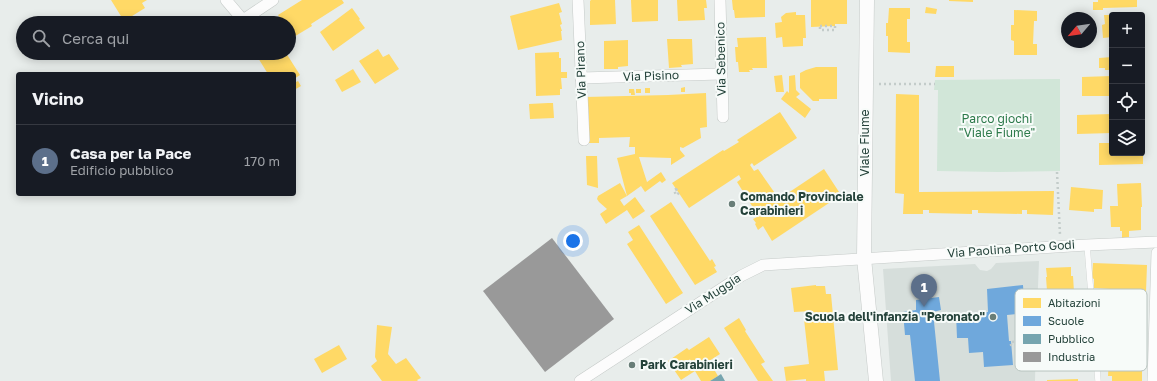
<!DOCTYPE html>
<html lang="it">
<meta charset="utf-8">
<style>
:root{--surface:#171b24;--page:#20242c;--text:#f1f3f6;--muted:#9ea1a6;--line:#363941;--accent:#697e78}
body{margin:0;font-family:"Golos Text",sans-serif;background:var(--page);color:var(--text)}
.controls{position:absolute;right:12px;top:12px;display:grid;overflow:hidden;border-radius:4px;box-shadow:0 2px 10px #0003}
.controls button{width:36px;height:36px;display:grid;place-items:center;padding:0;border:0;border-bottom:1px solid var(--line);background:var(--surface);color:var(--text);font:20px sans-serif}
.compass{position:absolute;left:1061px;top:12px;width:36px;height:36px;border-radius:50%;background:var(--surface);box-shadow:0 2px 10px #0003;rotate:241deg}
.you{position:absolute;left:573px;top:241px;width:14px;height:14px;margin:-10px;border:3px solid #fff;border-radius:50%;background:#1a73e8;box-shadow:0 0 0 6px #1a73e833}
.badge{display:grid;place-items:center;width:26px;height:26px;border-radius:50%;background:var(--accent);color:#fff;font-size:13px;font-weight:700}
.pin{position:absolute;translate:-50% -33px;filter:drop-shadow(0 1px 2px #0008)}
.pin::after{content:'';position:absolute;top:21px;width:14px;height:12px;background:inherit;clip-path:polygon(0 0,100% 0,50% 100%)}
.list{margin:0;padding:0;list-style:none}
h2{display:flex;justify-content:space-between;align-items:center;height:52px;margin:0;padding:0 16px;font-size:17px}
h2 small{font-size:13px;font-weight:400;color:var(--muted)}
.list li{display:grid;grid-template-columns:26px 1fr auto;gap:12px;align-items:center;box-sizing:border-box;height:72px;padding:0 16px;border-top:1px solid var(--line)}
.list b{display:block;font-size:15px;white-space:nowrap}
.list p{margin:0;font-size:13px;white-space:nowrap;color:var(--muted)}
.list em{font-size:13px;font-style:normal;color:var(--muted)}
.icon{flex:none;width:22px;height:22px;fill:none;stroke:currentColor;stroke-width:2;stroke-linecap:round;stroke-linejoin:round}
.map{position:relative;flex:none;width:1157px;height:381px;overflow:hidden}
.search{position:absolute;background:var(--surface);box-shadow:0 2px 10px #0003;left:16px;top:16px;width:280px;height:44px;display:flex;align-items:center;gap:10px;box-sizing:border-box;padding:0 14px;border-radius:22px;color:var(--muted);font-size:15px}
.panel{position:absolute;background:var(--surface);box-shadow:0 2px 10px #0003;left:16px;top:72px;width:280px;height:124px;border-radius:4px}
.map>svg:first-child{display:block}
</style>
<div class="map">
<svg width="1157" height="381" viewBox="0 0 1157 381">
<rect width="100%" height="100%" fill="#e8edeb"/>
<!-- built -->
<path fill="#d6dedb" d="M 1039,261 L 1036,338 L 1035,381 L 891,381 L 883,269 L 975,264 L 980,270 L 987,271 L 991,269 L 996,263 Z"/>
<!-- green -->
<path fill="#d1e6d8" d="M 1060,79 L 1060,171 L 998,172 L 937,171 L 938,90 L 934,90 L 935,80 Z"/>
<!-- homes -->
<g fill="#ffd966">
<path d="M 111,0 L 147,0 L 142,3 L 145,8 L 124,21 Z"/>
<path d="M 302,0 L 342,0 L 344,3 L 311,24 L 312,26 L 292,38 L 289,33 L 289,23 L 283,23 L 278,15 Z"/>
<path d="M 591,0 L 615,0 L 616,24 L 590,25 L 590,1 Z"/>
<path d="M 631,0 L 658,0 L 658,21 L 632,22 Z"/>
<path d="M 677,0 L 706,0 L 707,8 L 704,8 L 705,20 L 678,21 Z"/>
<path d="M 732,0 L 765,0 L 765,17 L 735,18 L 734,10 L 733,10 Z"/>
<path d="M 811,0 L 847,0 L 847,24 L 835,24 L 835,26 L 811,27 Z"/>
<path d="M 949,0 L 973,0 L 973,2 L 949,1 Z"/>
<path d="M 1098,0 L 1137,0 L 1137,7 L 1103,8 L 1103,10 L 1093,10 L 1093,2 L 1098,2 Z"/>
<path d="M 559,3 L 562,12 L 559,13 L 562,24 L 560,25 L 562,31 L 561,31 L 562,40 L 518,50 L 510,16 Z"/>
<path d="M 926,7 L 937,9 L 936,14 L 925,13 Z"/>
<path d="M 352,8 L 360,19 L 359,20 L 365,28 L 333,51 L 320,32 Z"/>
<path d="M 889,8 L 910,8 L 910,19 L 907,19 L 907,42 L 910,42 L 910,53 L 888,52 L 888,36 L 886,36 L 886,23 L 888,23 Z"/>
<path d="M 1014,10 L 1037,11 L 1037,21 L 1034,21 L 1033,44 L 1037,44 L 1037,55 L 1014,55 L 1014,41 L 1011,40 L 1011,25 L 1014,25 Z"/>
<path d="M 796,12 L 796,15 L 805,15 L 806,38 L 803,38 L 803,46 L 783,47 L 782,37 L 776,38 L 775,23 L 782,22 L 781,17 L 786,13 Z"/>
<path d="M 1104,15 L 1112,15 L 1112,37 L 1103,38 L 1102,25 L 1105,24 Z"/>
<path d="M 766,37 L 767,68 L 752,68 L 753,70 L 749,70 L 750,72 L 739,72 L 738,62 L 736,62 L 735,47 L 738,47 L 737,38 Z"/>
<path d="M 667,39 L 692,39 L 693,64 L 681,65 L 682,67 L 669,68 Z"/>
<path d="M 628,40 L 628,66 L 618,67 L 618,69 L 604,69 L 604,41 Z"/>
<path d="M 378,49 L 383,57 L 389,54 L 399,69 L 375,84 L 359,61 Z"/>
<path d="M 559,52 L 559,58 L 561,58 L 561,72 L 567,72 L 567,78 L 561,78 L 562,89 L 560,89 L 560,95 L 536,96 L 535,53 Z"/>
<path d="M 255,53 L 286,53 L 300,75 L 294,79 L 294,74 L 268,74 Z"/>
<path d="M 1112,57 L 1112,70 L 1105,70 L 1105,68 L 1099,68 L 1099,58 Z"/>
<path d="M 936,66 L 954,66 L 954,77 L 935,77 Z"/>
<path d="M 816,67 L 837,67 L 837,99 L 819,99 L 819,101 L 813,101 L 800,88 L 800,73 L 806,70 Z"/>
<path d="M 353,69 L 361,82 L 342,92 L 335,80 Z"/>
<path d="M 782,75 L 784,92 L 776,92 L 774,76 Z"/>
<path d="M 795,75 L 796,90 L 800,94 L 796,97 L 811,109 L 805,118 L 781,99 L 787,91 L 789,93 L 789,76 Z"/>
<path d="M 1112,76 L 1112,96 L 1082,96 L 1082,77 Z"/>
<path d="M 298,81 L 301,86 L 294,90 L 294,83 Z"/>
<path d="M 685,87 L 685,92 L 681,92 L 681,88 Z"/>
<rect x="645" y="88" width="5" height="5"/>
<path d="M 629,89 L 634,89 L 635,95 L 631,95 L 631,93 L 629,93 Z"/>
<rect x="636" y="89" width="5" height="4"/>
<path d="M 706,93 L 707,127 L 700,128 L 701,138 L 683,148 L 680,147 L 680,150 L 685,156 L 671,165 L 671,158 L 639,157 L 647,182 L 661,172 L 666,180 L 662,183 L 660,181 L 645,192 L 641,186 L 627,196 L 617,158 L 635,154 L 635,147 L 629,147 L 630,137 L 599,138 L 599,143 L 585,143 L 585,97 L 668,95 Z"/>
<path d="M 896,94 L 919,95 L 919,192 L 1054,191 L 1053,215 L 1027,214 L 1027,210 L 1022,210 L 1022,214 L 978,213 L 978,210 L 972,210 L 972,214 L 929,213 L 929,210 L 923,210 L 923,214 L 903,214 L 904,194 L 895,193 Z"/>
<path d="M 548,103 L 553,103 L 554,118 L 530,119 L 529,104 Z"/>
<path d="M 780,112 L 797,138 L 754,166 L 752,163 L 750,165 L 754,171 L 758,169 L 779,199 L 824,169 L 841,195 L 772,241 L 763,226 L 758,230 L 755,224 L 756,223 L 753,219 L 757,217 L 756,215 L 757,214 L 737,182 L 741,179 L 739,175 L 689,208 L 672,183 L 723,150 L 724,151 L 739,142 L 737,140 Z"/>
<path d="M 1112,114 L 1112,133 L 1077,134 L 1077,115 Z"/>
<path d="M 1099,143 L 1112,143 L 1112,153 L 1143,153 L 1143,164 L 1099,165 Z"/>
<path d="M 586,156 L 597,156 L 598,188 L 587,185 Z"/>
<path d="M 620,183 L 627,196 L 620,200 L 624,206 L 635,197 L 645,211 L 633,219 L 627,210 L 606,224 L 600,214 L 607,209 L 599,202 L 597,199 L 598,196 Z"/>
<path d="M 1141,183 L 1142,207 L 1141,207 L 1141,230 L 1129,231 L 1129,237 L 1122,238 L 1122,231 L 1120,231 L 1120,227 L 1111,227 L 1110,206 L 1118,206 L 1117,184 Z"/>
<path d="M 1071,187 L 1103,190 L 1102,209 L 1094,209 L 1094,212 L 1069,210 Z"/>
<path d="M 671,202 L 710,261 L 712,259 L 716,266 L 714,267 L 717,272 L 695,285 L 650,216 Z"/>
<path d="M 639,225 L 683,293 L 666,304 L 627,244 L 633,240 L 628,232 Z"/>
<path d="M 1093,263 L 1147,265 L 1146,292 L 1110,291 L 1110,289 L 1094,288 L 1094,279 L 1092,278 Z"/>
<path d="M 1071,267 L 1071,276 L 1073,276 L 1074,292 L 1056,292 L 1056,290 L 1047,291 L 1046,277 L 1047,277 L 1046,268 Z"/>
<path d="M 816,285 L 816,286 L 825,286 L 826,294 L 831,294 L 838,370 L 824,371 L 825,381 L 806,381 L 806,379 L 786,381 L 784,367 L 809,364 L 804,319 L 814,318 L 813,311 L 794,312 L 791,288 Z"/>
<path d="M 739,318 L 746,330 L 745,331 L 765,362 L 761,364 L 773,381 L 758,381 L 724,328 Z"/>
<path d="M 377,325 L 392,327 L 388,354 L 396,364 L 406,358 L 421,378 L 417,380 L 418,381 L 382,381 L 371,366 L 377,361 L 375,357 Z"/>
<path d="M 709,337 L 720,354 L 709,361 L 718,376 L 710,381 L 701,381 L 695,371 L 681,380 L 668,361 L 687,348 L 689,350 Z"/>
<path d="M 339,345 L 347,359 L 322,373 L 314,359 Z"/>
<path d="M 1109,359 L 1120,359 L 1120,361 L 1124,361 L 1124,359 L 1142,360 L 1142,381 L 1112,381 L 1112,376 L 1108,376 Z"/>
<path d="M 1078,379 L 1078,381 L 1047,381 L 1047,380 Z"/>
</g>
<!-- schools -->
<g fill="#6fa8dc">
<path d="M 1023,285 L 1024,301 L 1017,301 L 1017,314 L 1007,315 L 1009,341 L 1011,341 L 1013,365 L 984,367 L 983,352 L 969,353 L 968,338 L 957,338 L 956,314 L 988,312 L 987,289 Z"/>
<path d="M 939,297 L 941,310 L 933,312 L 940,381 L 915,381 L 910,335 L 905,335 L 903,312 L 916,310 L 916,300 Z"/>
</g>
<!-- public -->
<path fill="#76a5af" d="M 721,374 L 725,381 L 710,381 L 718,376 Z"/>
<!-- industry -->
<path fill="#999" d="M 552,238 L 614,319 L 545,372 L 483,291 Z"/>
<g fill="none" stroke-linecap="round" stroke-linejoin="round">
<defs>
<path id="service" d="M 1087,245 L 1098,381"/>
<g id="minor">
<path d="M 226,0 L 243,20 L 273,0"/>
<path d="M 578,0 L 584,140"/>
<path d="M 720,0 L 723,117"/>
<path d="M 581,78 L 721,74"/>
<path d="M 580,381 L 741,276 L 763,265 L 1087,245 L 1157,242"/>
<path d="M 1153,381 L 1157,253"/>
</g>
<path id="tertiary" d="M 867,0 L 864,258 L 876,381"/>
</defs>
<!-- service casing -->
<use href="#service" stroke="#c5cac8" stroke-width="6"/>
<!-- minor casing -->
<use href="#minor" stroke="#c5cac8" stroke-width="12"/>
<!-- tertiary casing -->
<use href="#tertiary" stroke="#c5cac8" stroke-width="15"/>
<!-- path -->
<g stroke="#c3ccca" stroke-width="2.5" stroke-dasharray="2 3" stroke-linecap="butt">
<rect x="820" y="26" width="15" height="4"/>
<path d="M 879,84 L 935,84"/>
<path d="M 1057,172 L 1060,235"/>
<path d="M 676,189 L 679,193 L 676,195 L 674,190 Z"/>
<path d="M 1028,341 L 1028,345 L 1011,345 L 1011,342 Z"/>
</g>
<!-- service -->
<use href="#service" stroke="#fcfcfc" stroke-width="5.5"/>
<!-- minor -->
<use href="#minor" stroke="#fcfcfc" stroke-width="11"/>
<!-- tertiary -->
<use href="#tertiary" stroke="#fcfcfc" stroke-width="14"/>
</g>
<!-- markers -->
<g fill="#697e78" stroke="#f7fbf9" stroke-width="1.5">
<circle cx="732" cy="204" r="4"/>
<circle cx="993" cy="317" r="4"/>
<circle cx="632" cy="365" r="4"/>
</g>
<g text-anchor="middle" stroke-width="4" stroke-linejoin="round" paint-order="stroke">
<!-- street labels -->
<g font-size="12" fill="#24423a" stroke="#f7fbf9">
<text transform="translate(721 59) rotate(-91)" y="4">Via Sebenico</text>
<text transform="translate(581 70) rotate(-92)" y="4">Via Pirano</text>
<text transform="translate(651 76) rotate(-2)" y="4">Via Pisino</text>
<text transform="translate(865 143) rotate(-90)" y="4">Viale Fiume</text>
<text transform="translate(1011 249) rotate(-4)" y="4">Via Paolina Porto Godi</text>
<text transform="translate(713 294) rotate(-33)" y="4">Via Muggia</text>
</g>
<!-- park labels -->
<g font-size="12" fill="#2d7a4b" stroke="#f7fbf9">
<text x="997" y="123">Parco giochi<tspan x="997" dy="14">"Viale Fiume"</tspan></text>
</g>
<!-- poi labels -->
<g font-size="12" font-weight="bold" fill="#24423a" stroke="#f7fbf9" text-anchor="start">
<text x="740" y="201">Comando Provinciale<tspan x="740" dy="14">Carabinieri</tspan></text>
<text x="985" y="321" text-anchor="end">Scuola dell'infanzia "Peronato"</text>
<text x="640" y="369">Park Carabinieri</text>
</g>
</g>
<!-- legend -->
<rect x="1015" y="289" width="132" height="82" rx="6" fill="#f7fbf9" stroke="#b8c4c0" stroke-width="1"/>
<rect x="1023" y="298" width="18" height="10" fill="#ffd966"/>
<rect x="1023" y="316" width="18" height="10" fill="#6fa8dc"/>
<rect x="1023" y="334" width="18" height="10" fill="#76a5af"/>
<rect x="1023" y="352" width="18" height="10" fill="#999"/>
<g font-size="11" fill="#24423a">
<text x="1048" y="307">Abitazioni</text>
<text x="1048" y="325">Scuole</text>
<text x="1048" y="343">Pubblico</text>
<text x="1048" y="361">Industria</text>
</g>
</svg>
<div class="controls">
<button>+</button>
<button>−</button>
<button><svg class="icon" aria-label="locate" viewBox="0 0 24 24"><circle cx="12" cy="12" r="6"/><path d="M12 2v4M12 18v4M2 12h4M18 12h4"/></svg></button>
<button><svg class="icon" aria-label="layers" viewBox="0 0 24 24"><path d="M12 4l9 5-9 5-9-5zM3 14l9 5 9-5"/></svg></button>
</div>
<svg class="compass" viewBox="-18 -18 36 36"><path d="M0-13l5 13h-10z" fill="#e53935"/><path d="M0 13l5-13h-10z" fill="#9ea1a6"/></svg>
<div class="you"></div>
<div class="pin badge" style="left:924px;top:307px;background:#5c6f8a">1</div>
<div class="search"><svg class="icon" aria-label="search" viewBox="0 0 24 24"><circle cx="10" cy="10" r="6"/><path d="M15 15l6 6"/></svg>Cerca qui</div>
<section class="panel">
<h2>Vicino<small></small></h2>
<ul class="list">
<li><span class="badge" style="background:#5c6f8a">1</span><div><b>Casa per la Pace</b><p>Edificio pubblico</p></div><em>170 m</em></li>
</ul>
</section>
</div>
